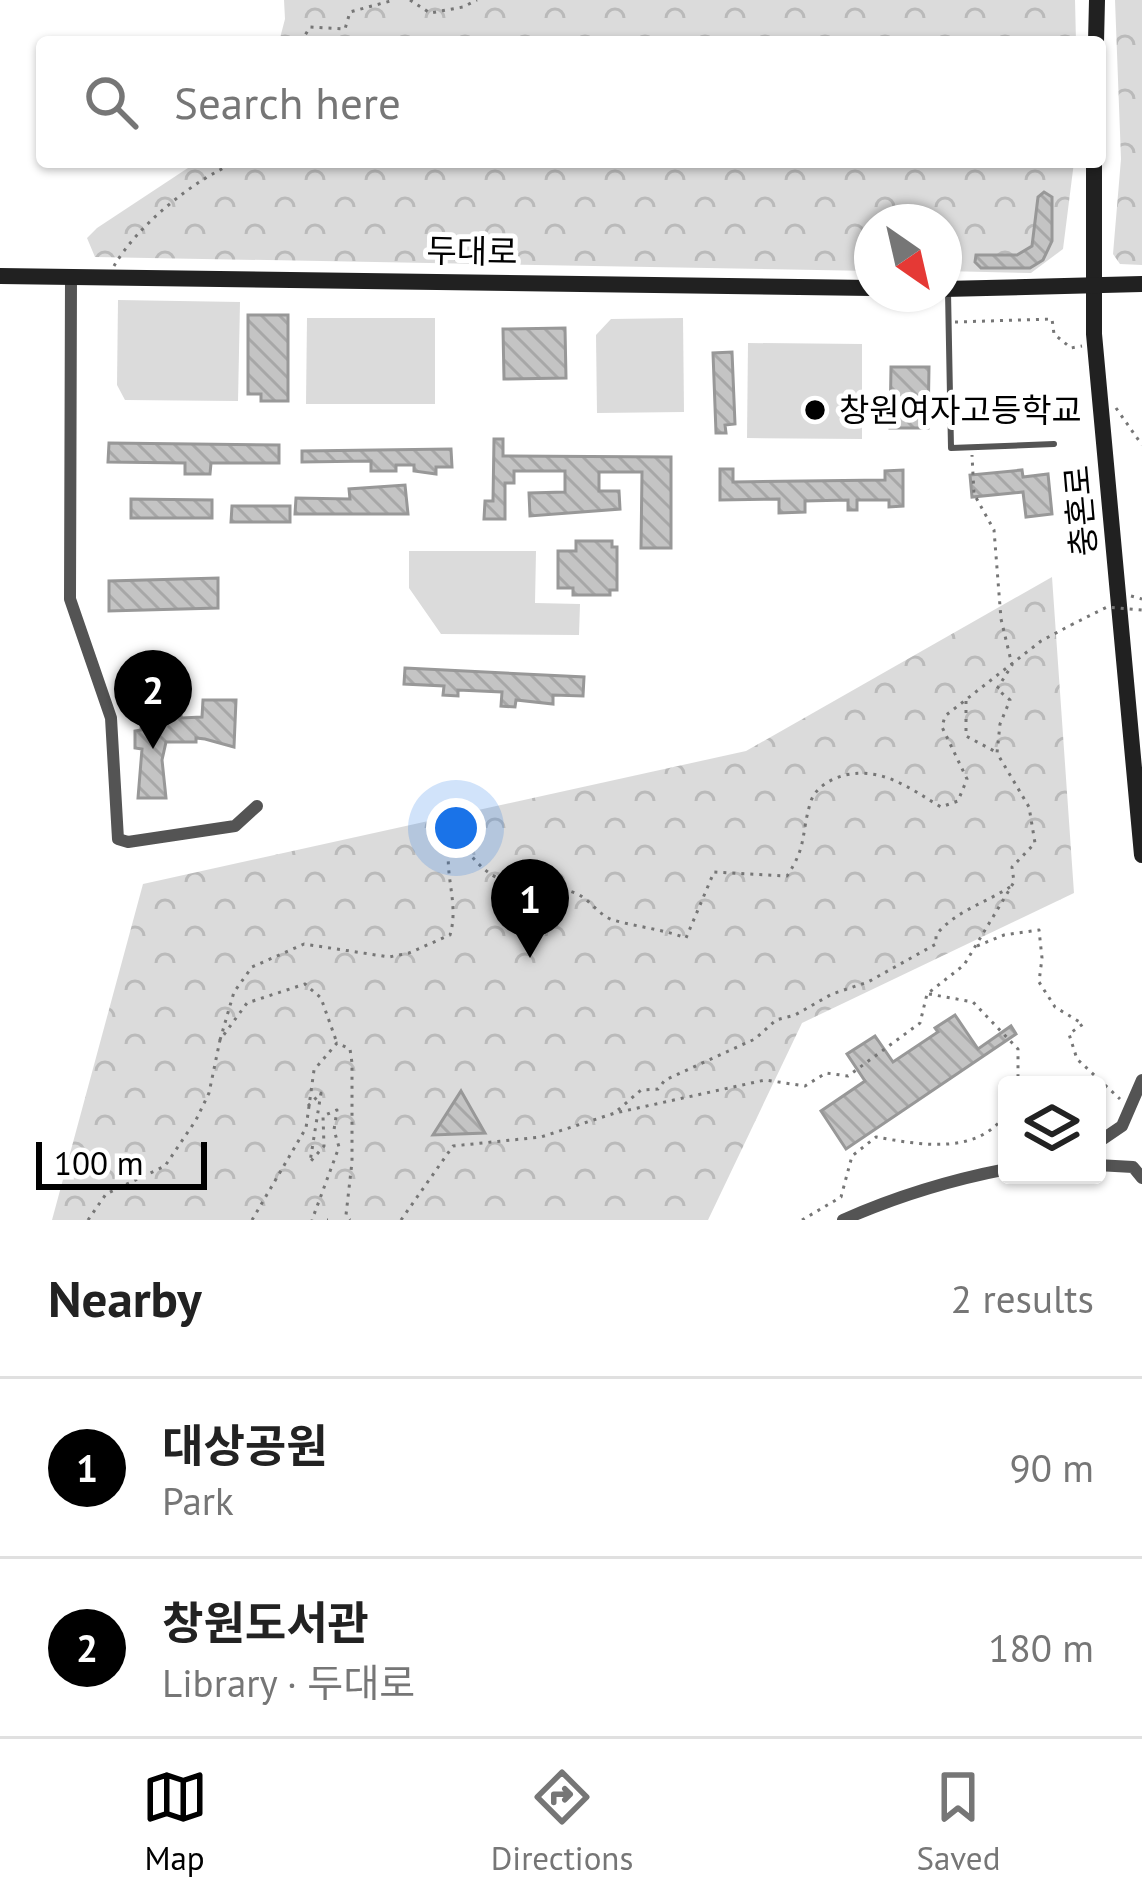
<!DOCTYPE html>
<meta charset="utf-8">
<style>
:root{--surface:#fff;--page:#f2f2f2;--text:#222;--muted:#767676;--line:#e0e0e0;--accent:#000}
body{margin:0;font-family:"PT Sans","Noto Sans KR",sans-serif;background:var(--page);color:var(--text)}
.controls{position:absolute;right:36px;bottom:36px;display:grid;overflow:hidden;border-radius:12px;box-shadow:0 3px 9px #0004}
.controls button{width:108px;height:108px;display:grid;place-items:center;padding:0;border:0;border-bottom:3px solid var(--line);background:var(--surface);color:var(--text);font:60px sans-serif}
.compass{position:absolute;left:854px;top:204px;width:108px;height:108px;border-radius:50%;background:var(--surface);box-shadow:0 3px 9px #0004;rotate:146deg}
.scale{position:absolute;left:36px;bottom:30px;width:171px;box-sizing:border-box;padding-left:12px;border:6px solid #000;border-top:0;font-size:33px;line-height:42px;white-space:nowrap;color:#000;-webkit-text-stroke:9px #fff;paint-order:stroke}
.you{position:absolute;left:456px;top:828px;width:42px;height:42px;margin:-30px;border:9px solid #fff;border-radius:50%;background:#1a73e8;box-shadow:0 0 0 18px #1a73e833}
.badge{display:grid;place-items:center;width:78px;height:78px;border-radius:50%;background:var(--accent);color:#fff;font-size:39px;font-weight:700}
.pin{position:absolute;translate:-50% -99px;filter:drop-shadow(0 3px 6px #0008)}
.pin::after{content:'';position:absolute;top:63px;width:42px;height:36px;background:inherit;clip-path:polygon(0 0,100% 0,50% 100%)}
.list{margin:0;padding:0;list-style:none}
h2{display:flex;justify-content:space-between;align-items:center;height:156px;margin:0;padding:0 48px;font-size:51px}
h2 small{font-size:39px;font-weight:400;color:var(--muted)}
.list li{display:grid;grid-template-columns:78px 1fr auto;gap:36px;align-items:center;box-sizing:border-box;height:180px;padding:0 48px;border-top:3px solid var(--line)}
.list b{display:block;font-size:45px;white-space:nowrap}
.list p{margin:0;font-size:39px;white-space:nowrap;color:var(--muted)}
.list em{font-size:39px;font-style:normal;color:var(--muted)}
.icon{flex:none;width:66px;height:66px;fill:none;stroke:currentColor;stroke-width:2;stroke-linecap:round;stroke-linejoin:round}
.map{position:relative;flex:none;width:1142px;height:1220px;overflow:hidden}
.search{position:absolute;background:var(--surface);box-shadow:0 3px 9px #0004;left:36px;right:36px;top:36px;height:132px;display:flex;align-items:center;gap:30px;box-sizing:border-box;padding:0 42px;border-radius:12px;color:var(--muted);font-size:45px}
.sheet{height:516px;background:var(--surface)}
nav{display:flex;justify-content:space-around;align-items:center;box-sizing:border-box;height:168px;border-top:3px solid var(--line);background:var(--surface);font-size:33px;color:var(--muted)}
nav a{display:grid;justify-items:center;gap:6px}
nav .on{color:var(--accent)}
.map>svg:first-child{display:block}
</style>
<div class="map">
<svg width="1142" height="1220" viewBox="0 0 1142 1220">
<defs>
<pattern id="park-crowns" width="20" height="18" patternUnits="userSpaceOnUse" patternTransform="scale(3)"><rect width="20" height="18" fill="#dbdbdb"/><path d="M2 6a3 3 0 1 1 6 0M12 15a3 3 0 1 1 6 0" fill="none" stroke="#bababa"/></pattern>
<pattern id="building-back-hatch" width="6" height="6" patternUnits="userSpaceOnUse" patternTransform="scale(3)"><rect width="6" height="6" fill="#c4c4c4"/><path d="M-1 5l2 2M0 0l6 6M5-1l2 2" fill="none" stroke="#a7a7a7"/></pattern>
</defs>
<rect width="100%" height="100%" fill="#fff"/>
<!-- grass -->
<g fill="#dbdbdb">
<path d="M 118,300 L 240,302 L 238,401 L 125,400 L 117,385 Z"/>
<path d="M 307,318 L 435,318 L 435,404 L 306,404 Z"/>
<path d="M 683,318 L 684,412 L 597,413 L 596,335 L 611,319 Z"/>
<path d="M 748,343 L 862,344 L 862,439 L 747,438 Z"/>
<path d="M 409,551 L 536,551 L 535,603 L 580,604 L 579,635 L 441,634 L 409,588 Z"/>
</g>
<!-- park -->
<g fill="url(#park-crowns)">
<path d="M 284,0 L 1075,0 L 1076,42 L 279,42 L 285,19 Z"/>
<path d="M 1115,0 L 1142,0 L 1142,265 L 1120,264 L 1113,254 L 1121,159 Z"/>
<path d="M 197,162 L 1074,162 L 1063,249 L 1031,273 L 944,271 L 944,222 L 872,222 L 872,271 L 95,257 L 87,238 L 97,228 Z"/>
<path d="M 1052,577 L 1074,893 L 802,1023 L 708,1220 L 52,1220 L 143,884 L 746,751 Z"/>
</g>
<!-- building -->
<g fill="url(#building-back-hatch)" stroke="#989898" stroke-width="3">
<path d="M 1044,192 L 1052,197 L 1052,241 L 1043,260 L 1030,268 L 981,268 L 975,262 L 976,255 L 1017,255 L 1032,246 L 1038,197 Z"/>
<path d="M 248,315 L 288,315 L 288,401 L 261,401 L 261,394 L 248,394 Z"/>
<path d="M 565,328 L 566,378 L 504,379 L 503,329 Z"/>
<path d="M 732,352 L 735,424 L 725,425 L 726,433 L 716,433 L 713,353 Z"/>
<path d="M 891,367 L 929,367 L 928,428 L 890,428 Z"/>
<path d="M 494,439 L 503,439 L 503,456 L 671,457 L 671,548 L 641,548 L 642,472 L 599,472 L 599,491 L 619,491 L 620,509 L 530,516 L 529,493 L 565,492 L 565,471 L 514,471 L 514,483 L 505,483 L 505,519 L 484,519 L 485,501 L 493,501 Z"/>
<path d="M 109,443 L 279,445 L 279,463 L 211,463 L 210,474 L 185,474 L 185,463 L 108,462 Z"/>
<path d="M 451,449 L 452,467 L 436,467 L 436,474 L 414,471 L 414,465 L 396,465 L 396,471 L 371,471 L 371,461 L 302,462 L 302,451 Z"/>
<path d="M 720,469 L 733,469 L 733,482 L 885,480 L 885,471 L 903,470 L 903,506 L 889,507 L 889,500 L 857,500 L 857,510 L 848,510 L 848,500 L 805,501 L 805,512 L 779,513 L 779,499 L 720,500 Z"/>
<path d="M 1022,470 L 1023,477 L 1048,474 L 1052,514 L 1026,517 L 1023,492 L 972,497 L 970,475 Z"/>
<path d="M 405,485 L 408,514 L 295,514 L 296,498 L 350,499 L 349,489 Z"/>
<path d="M 131,499 L 212,500 L 212,518 L 131,518 Z"/>
<path d="M 232,506 L 290,506 L 290,522 L 231,522 Z"/>
<path d="M 576,541 L 612,541 L 612,547 L 617,547 L 617,590 L 610,590 L 610,595 L 573,595 L 573,588 L 558,588 L 558,551 L 576,551 Z"/>
<path d="M 218,578 L 218,608 L 109,611 L 109,581 Z"/>
<path d="M 405,668 L 584,677 L 583,696 L 553,695 L 553,704 L 516,700 L 515,707 L 501,706 L 502,692 L 458,690 L 458,696 L 443,695 L 444,686 L 404,684 Z"/>
<path d="M 203,700 L 236,700 L 234,747 L 205,739 L 196,738 L 196,742 L 166,742 L 162,760 L 166,798 L 138,798 L 142,749 L 135,748 L 135,731 L 141,730 L 143,707 L 181,714 L 181,718 L 202,717 Z"/>
<path d="M 955,1015 L 978,1049 L 1011,1026 L 1016,1034 L 846,1149 L 821,1111 L 865,1081 L 847,1054 L 875,1036 L 893,1062 L 938,1032 L 935,1028 Z"/>
<path d="M 461,1091 L 485,1133 L 433,1135 Z"/>
</g>
<g fill="none" stroke-linecap="round" stroke-linejoin="round">
<!-- path -->
<g stroke="#767676" stroke-width="3" stroke-dasharray="3 6" stroke-linecap="butt">
<path d="M 410,0 L 430,13 L 463,7 L 477,0"/>
<path d="M 301,42 L 310,27 L 345,29 L 350,12 L 394,0"/>
<path d="M 114,266 C 137,226 194,179 237,162"/>
<path d="M 955,322 L 1052,319 L 1054,334 L 1071,348 L 1082,346"/>
<path d="M 1116,408 L 1142,445"/>
<path d="M 1131,596 L 1142,599"/>
<path d="M 966,701 L 966,736 L 996,752"/>
<path d="M 977,946 L 1004,935 L 1039,930 L 1042,958 L 1039,982 L 1055,1007 L 1083,1024 L 1069,1034 L 1077,1059 L 1120,1099"/>
<path d="M 929,994 L 973,1002 L 1018,1049 L 1018,1085"/>
<path d="M 220,1040 L 234,992 L 252,967 L 304,944 L 389,957 L 409,953 L 450,935 C 459,905 445,878 449,847 L 467,850 C 503,900 531,876 575,893 C 589,898 598,915 613,920 C 637,927 662,929 686,938 L 714,872 L 787,876 C 807,846 801,835 810,804 C 814,788 830,779 845,775 C 883,767 909,788 941,807 L 958,801 L 967,779 L 942,727 L 945,716 L 1041,641 L 1071,625"/>
<path d="M 308,1106 L 321,1093 L 310,1162 L 324,1146 L 323,1116 L 337,1110 L 334,1130 L 339,1147 L 312,1220"/>
<path d="M 618,1110 L 641,1090 L 658,1089 L 665,1080 L 755,1039 L 776,1020 L 795,1015 L 832,994 L 868,982 L 936,944 L 936,935 C 954,912 985,903 1010,887"/>
<path d="M 88,1220 L 106,1194 L 165,1166 L 196,1120 L 209,1093 L 220,1040 L 247,1003 L 305,984 L 321,998 L 337,1043"/>
<path d="M 252,1220 L 306,1128 L 314,1070 L 337,1043 L 350,1049 L 352,1063 L 352,1162 L 346,1215 L 350,1220"/>
<path d="M 327,1220 L 328,1220"/>
<path d="M 401,1220 L 453,1146 L 541,1137 L 615,1113 L 765,1080 L 805,1086 L 826,1073 L 848,1076 L 920,1023 L 927,994 L 964,965 L 1014,882 L 1012,867 L 1035,843 L 1029,807 L 997,753 L 1000,724 L 1010,700 L 997,689 L 1012,665 L 1001,619 L 994,530 L 974,494 L 972,455"/>
<path d="M 802,1220 L 841,1197 L 852,1156 L 876,1137 C 921,1145 979,1156 1007,1112"/>
</g>
<!-- lane -->
<path stroke="#545454" stroke-width="6" d="M 948,292 L 951,448 L 1054,444"/>
<!-- street -->
<g stroke="#545454" stroke-width="12">
<path d="M 71,278 L 70,599 L 111,718 L 118,839 L 128,842 L 235,826 L 257,806"/>
<path d="M 1097,1143 L 1122,1126 L 1142,1080"/>
<path d="M 1097,1165 L 1133,1167 L 1142,1178"/>
<path d="M 843,1220 C 897,1196 950,1180 1007,1169"/>
</g>
<!-- secondary -->
<g stroke="#212121" stroke-width="16">
<path d="M 1096,42 L 1097,0"/>
<path d="M 1094,162 L 1094,334 L 1142,855"/>
<path d="M 0,276 L 872,288"/>
<path d="M 944,289 L 1142,284"/>
</g>
<!-- path-bridge -->
<path stroke="#767676" stroke-width="3" stroke-dasharray="3 6" stroke-linecap="butt" d="M 1071,625 L 1107,607 L 1142,610"/>
</g>
<!-- markers -->
<circle fill="#000" stroke="#fff" stroke-width="4.5" cx="815" cy="410" r="12"/>
<g text-anchor="middle" stroke-width="10" stroke-linejoin="round" paint-order="stroke">
<!-- street labels -->
<g font-size="33" fill="#000" stroke="#fff">
<text transform="translate(472 251) rotate(1)" y="12">두대로</text>
<text transform="translate(1080 511) rotate(-95)" y="12">충혼로</text>
</g>
<!-- poi labels -->
<g font-size="33" fill="#000" stroke="#fff" text-anchor="start">
<text x="839" y="422">창원여자고등학교</text>
</g>
</g>
</svg>
<div class="controls">
<button><svg class="icon" aria-label="layers" viewBox="0 0 24 24"><path d="M12 4l9 5-9 5-9-5zM3 14l9 5 9-5"/></svg></button>
</div>
<svg class="compass" viewBox="-18 -18 36 36"><path d="M0-13l5 13h-10z" fill="#e53935"/><path d="M0 13l5-13h-10z" fill="#767676"/></svg>
<div class="scale">100 m</div>
<div class="you"></div>
<div class="pin badge" style="left:530px;top:958px">1</div>
<div class="pin badge" style="left:153px;top:749px">2</div>
<div class="search"><svg class="icon" aria-label="search" viewBox="0 0 24 24"><circle cx="10" cy="10" r="6"/><path d="M15 15l6 6"/></svg>Search here</div>
</div>
<section class="sheet">
<h2>Nearby<small>2 results</small></h2>
<ul class="list">
<li><span class="badge">1</span><div><b>대상공원</b><p>Park</p></div><em>90 m</em></li>
<li><span class="badge">2</span><div><b>창원도서관</b><p>Library · 두대로</p></div><em>180 m</em></li>
</ul>
</section>
<nav>
<a class="on"><svg class="icon" aria-label="map" viewBox="0 0 24 24"><path d="M3 6l6-2 6 2 6-2v14l-6 2-6-2-6 2zM9 4v14M15 6v14"/></svg>Map</a>
<a><svg class="icon" aria-label="directions" viewBox="0 0 24 24"><path d="M12 3l9 9-9 9-9-9zM9 14v-3h6M13 9l2 2-2 2"/></svg>Directions</a>
<a><svg class="icon" aria-label="saved" viewBox="0 0 24 24"><path d="M7 4h10v16l-5-4-5 4z"/></svg>Saved</a>
</nav>
